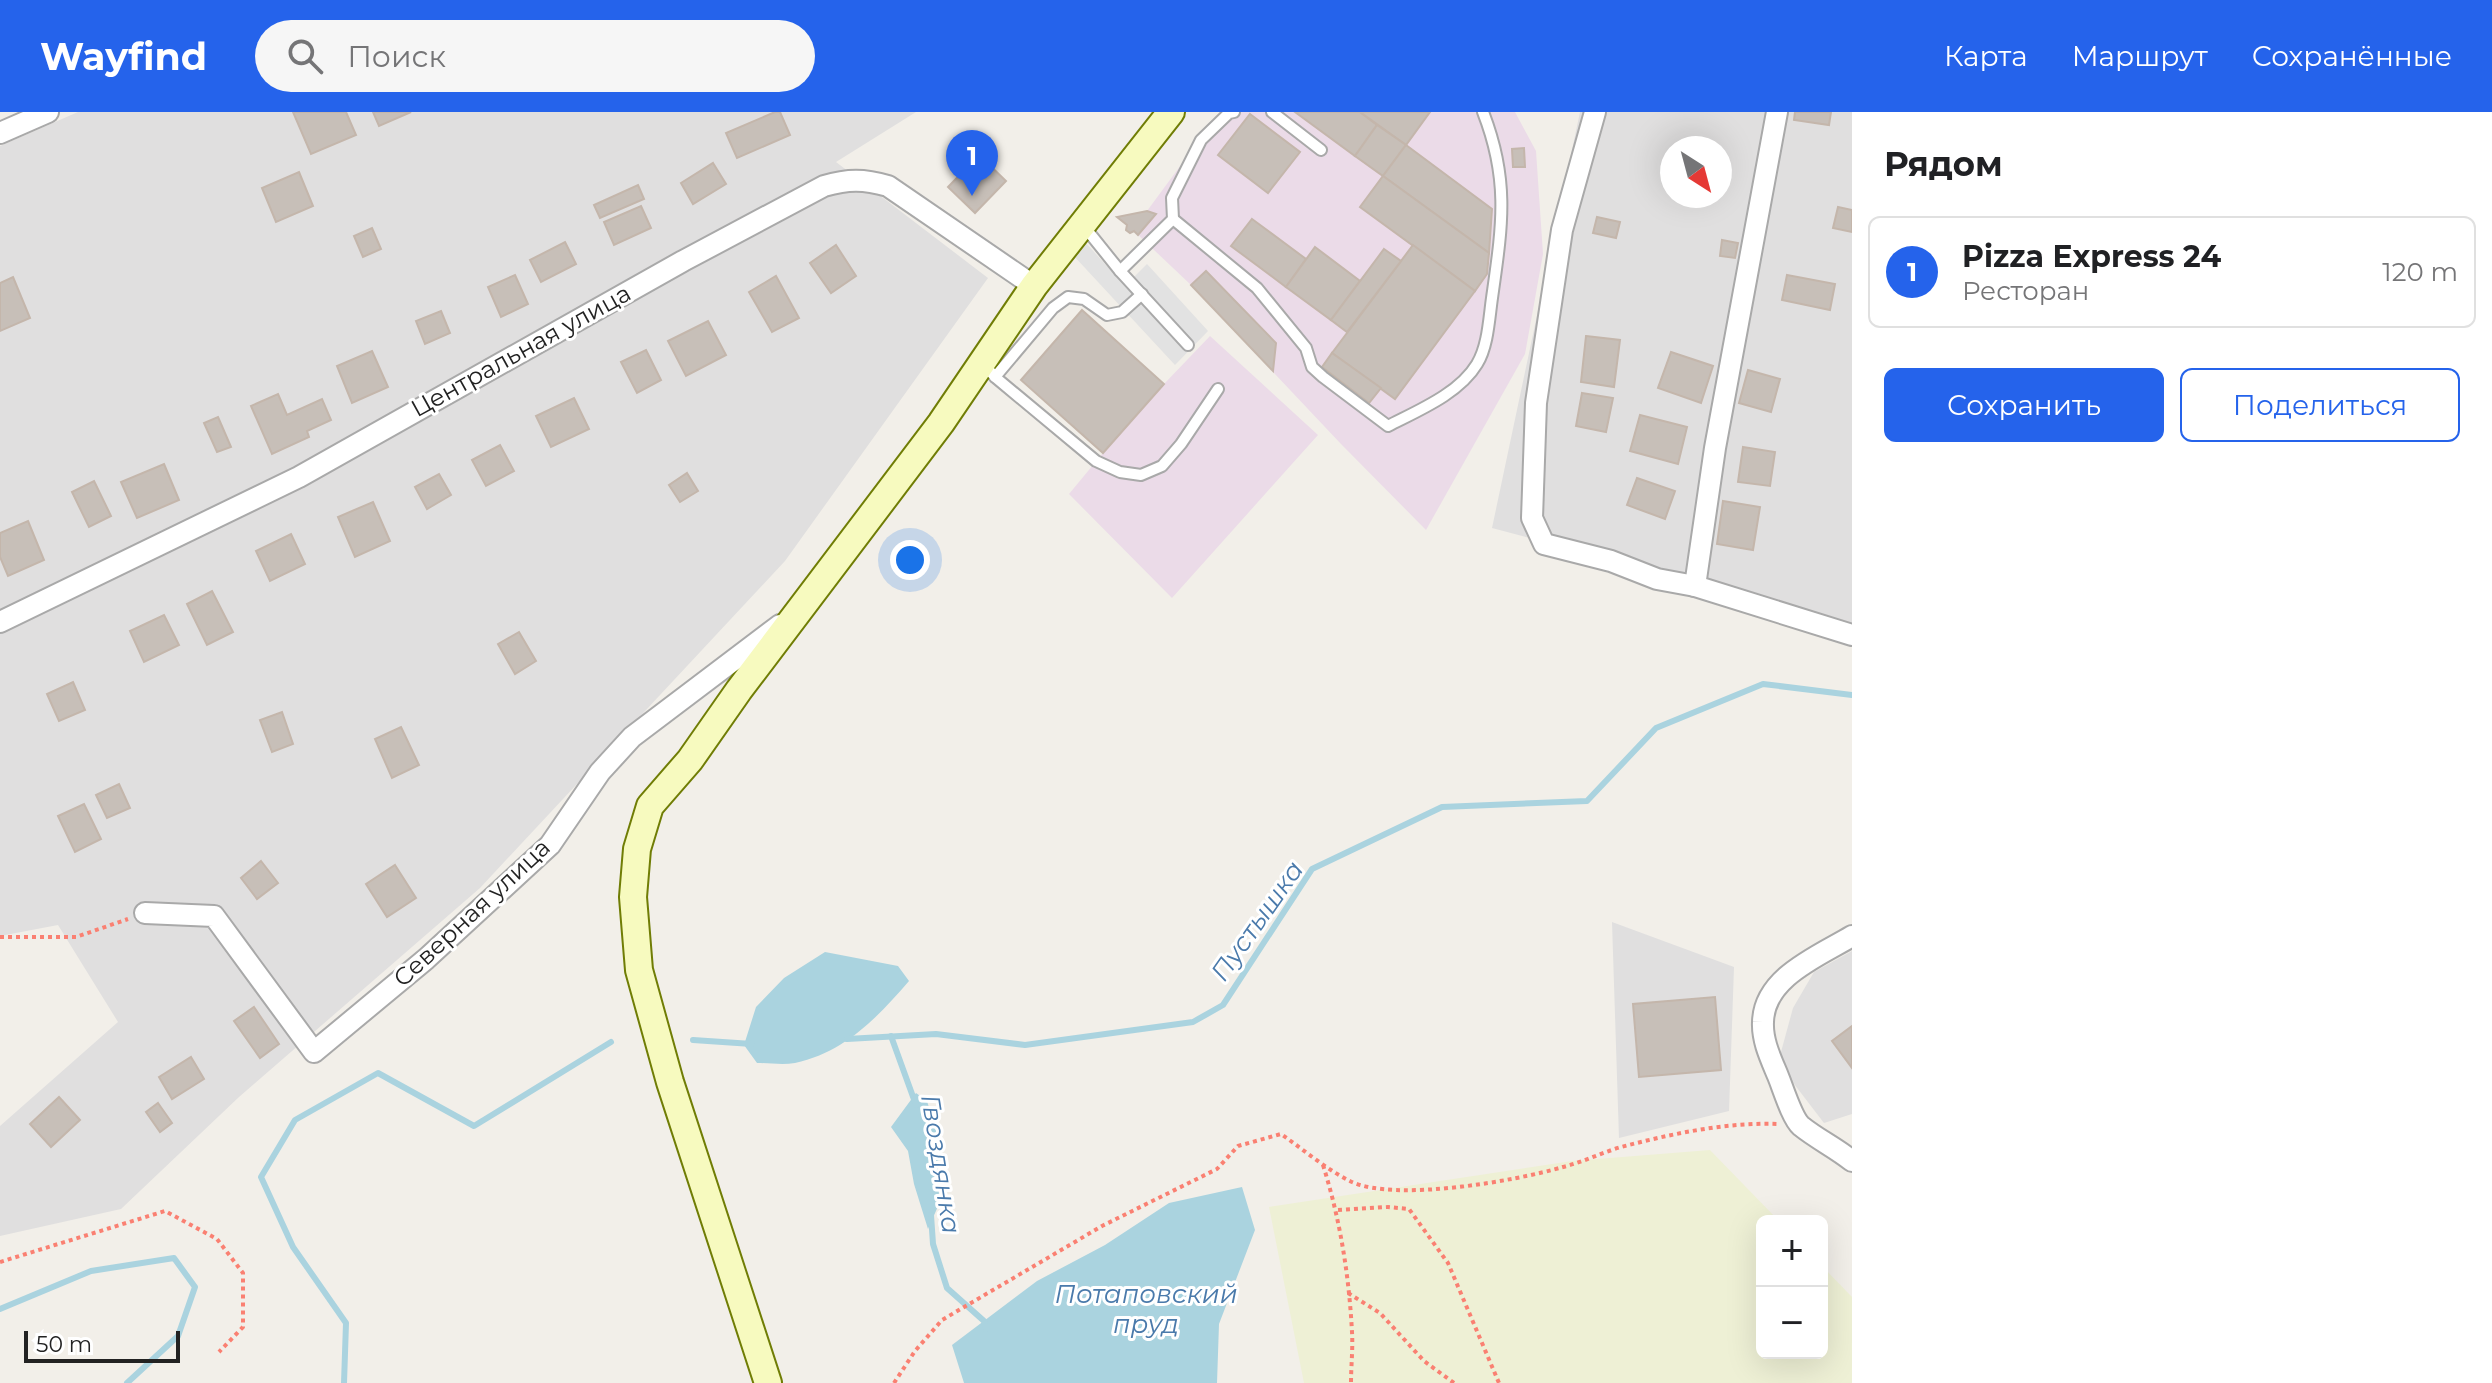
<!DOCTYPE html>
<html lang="ru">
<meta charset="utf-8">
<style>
:root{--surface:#fff;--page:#f6f6f6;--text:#202124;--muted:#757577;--line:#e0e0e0;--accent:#2563eb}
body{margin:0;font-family:Montserrat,sans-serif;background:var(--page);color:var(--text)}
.controls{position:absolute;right:24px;bottom:24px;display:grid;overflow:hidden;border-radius:12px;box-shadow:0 8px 32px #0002}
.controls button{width:72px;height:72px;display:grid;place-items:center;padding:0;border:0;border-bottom:2px solid var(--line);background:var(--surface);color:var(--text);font:40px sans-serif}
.compass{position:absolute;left:1660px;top:24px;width:72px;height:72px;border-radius:50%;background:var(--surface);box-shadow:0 8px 32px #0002;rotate:144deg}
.scale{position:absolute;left:24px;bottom:20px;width:156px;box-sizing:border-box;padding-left:8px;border:4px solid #222;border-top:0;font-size:22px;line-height:28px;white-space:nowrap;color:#222;-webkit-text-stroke:6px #fff;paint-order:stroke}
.you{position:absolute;left:910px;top:448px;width:28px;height:28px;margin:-20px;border:6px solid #fff;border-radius:50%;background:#1a73e8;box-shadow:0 0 0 12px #1a73e833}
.badge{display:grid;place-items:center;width:52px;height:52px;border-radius:50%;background:var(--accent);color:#fff;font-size:26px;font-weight:700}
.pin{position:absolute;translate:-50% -66px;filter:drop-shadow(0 2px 4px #0008)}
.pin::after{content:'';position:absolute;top:42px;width:28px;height:24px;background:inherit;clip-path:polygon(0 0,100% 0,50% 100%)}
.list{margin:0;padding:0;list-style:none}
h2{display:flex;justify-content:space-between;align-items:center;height:104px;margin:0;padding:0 32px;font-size:34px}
h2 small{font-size:26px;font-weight:400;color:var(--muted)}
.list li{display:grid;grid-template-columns:52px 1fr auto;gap:24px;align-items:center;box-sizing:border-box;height:112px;margin:0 16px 16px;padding:0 16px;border:2px solid var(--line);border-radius:12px}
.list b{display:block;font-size:30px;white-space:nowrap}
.list p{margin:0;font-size:26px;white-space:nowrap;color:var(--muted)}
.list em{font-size:26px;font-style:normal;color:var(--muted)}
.actions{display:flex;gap:16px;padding:24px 32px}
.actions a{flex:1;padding:18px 0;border:2px solid var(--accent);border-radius:12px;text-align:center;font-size:28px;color:var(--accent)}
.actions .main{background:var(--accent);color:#fff}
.icon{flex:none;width:44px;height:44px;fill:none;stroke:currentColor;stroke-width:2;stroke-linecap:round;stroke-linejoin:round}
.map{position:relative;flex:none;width:1852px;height:1271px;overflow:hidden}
header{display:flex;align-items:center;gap:48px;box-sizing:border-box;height:112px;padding:0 40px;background:var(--accent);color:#fff}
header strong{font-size:38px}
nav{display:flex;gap:44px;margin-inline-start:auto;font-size:28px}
.search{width:560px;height:72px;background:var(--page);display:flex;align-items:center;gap:20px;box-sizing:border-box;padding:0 28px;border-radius:44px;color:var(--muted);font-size:30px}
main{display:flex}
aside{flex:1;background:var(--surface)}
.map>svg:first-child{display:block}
</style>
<header>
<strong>Wayfind</strong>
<div class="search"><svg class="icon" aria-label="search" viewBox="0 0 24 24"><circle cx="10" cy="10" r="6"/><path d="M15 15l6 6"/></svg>Поиск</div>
<nav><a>Карта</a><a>Маршрут</a><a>Сохранённые</a></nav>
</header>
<main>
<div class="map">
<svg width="1852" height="1271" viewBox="0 0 1852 1271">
<rect width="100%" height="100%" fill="#f2efe9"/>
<!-- residential -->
<g fill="#e0dfdf" fill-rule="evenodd">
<path d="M 78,0 L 916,0 L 836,50 L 988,166 L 785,449 L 480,776 L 239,985 L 121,1097 L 0,1124 L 0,1014 L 118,910 L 58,813 L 0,824 L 0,34 Z"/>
<path d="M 1580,0 L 1852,0 L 1852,511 L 1492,416 ZM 1672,36 L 1720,36 L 1720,84 L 1672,84 Z"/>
<path d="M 1612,810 L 1734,855 L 1729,999 L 1619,1026 Z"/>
<path d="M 1852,839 L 1852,1002 L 1824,1011 L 1778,951 L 1793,896 L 1814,860 Z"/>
</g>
<!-- industrial -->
<g fill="#ebdbe8">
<path d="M 1220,0 L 1515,0 L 1536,39 L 1543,142 L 1525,242 L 1426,418 L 1341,332 L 1191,173 L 1134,119 L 1130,121 L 1126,118 L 1127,113 L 1117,105 L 1147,99 Z"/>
<path d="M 1082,198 L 1164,272 L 1210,224 L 1318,323 L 1172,486 L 1069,382 L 1103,341 L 1021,268 Z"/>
</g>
<!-- farmland -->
<path fill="#eef0d5" d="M 1710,1038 L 1779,1109 L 1762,1109 L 1762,1241 L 1822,1241 L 1822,1154 L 1852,1185 L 1852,1271 L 1304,1271 L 1269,1095 L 1572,1049 Z"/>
<!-- parking -->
<path fill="#e2e2e2" d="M 1085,130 L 1125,174 L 1147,152 L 1208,219 L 1175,253 L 1073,143 Z"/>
<!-- water -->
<g fill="#aad3df">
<path d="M 825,840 L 898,854 L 909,869 C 877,906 845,940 795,951 C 783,953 769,951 757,951 L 744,933 L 756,895 L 784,866 Z"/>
<path d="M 916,981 L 927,989 L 938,1025 L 939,1092 L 928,1117 L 914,1072 L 908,1039 L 891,1015 Z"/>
<path d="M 1242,1075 L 1255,1118 L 1219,1212 L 1217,1271 L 964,1271 L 952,1233 L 1037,1169 L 1105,1133 L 1169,1091 Z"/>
</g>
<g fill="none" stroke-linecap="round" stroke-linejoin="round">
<!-- stream -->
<g stroke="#aad3df" stroke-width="6">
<path d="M 891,924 L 916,993"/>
<path d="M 847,927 L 936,922 L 1025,933 L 1193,910 L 1223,893 L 1312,757 L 1442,695 L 1587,689 L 1656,616 L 1763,572 L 1852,583"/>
<path d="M 693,928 L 752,932"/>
<path d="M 931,1103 L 933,1132 L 947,1176 L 984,1209 L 986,1217"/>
<path d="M 0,1197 L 91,1159 L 174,1146 L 195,1175 L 178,1224 L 127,1271"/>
<path d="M 344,1271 L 346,1211 L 293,1135 L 261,1065 L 295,1008 L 378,961 L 474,1014 L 611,930"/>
</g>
</g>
<!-- building -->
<g fill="#c7bfb8" stroke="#c4b6ab" stroke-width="2">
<path d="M 293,0 L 346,0 L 356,23 L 311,42 Z"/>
<path d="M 373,0 L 411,0 L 379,14 Z"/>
<path d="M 775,0 L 780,0 L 790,23 L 737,46 L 726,21 Z"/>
<path d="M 1295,0 L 1360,0 L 1377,13 L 1355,44 Z"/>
<path d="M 1360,0 L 1430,0 L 1406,33 Z"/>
<path d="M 1795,0 L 1831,0 L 1829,13 L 1794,8 Z"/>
<path d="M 1250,2 L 1300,40 L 1268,81 L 1218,43 Z"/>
<path d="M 1377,13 L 1406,33 L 1383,64 L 1355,44 Z"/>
<path d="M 1406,33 L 1492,97 L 1489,141 L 1383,64 Z"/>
<path d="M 1524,36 L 1525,55 L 1513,55 L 1512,37 Z"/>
<path d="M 979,43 L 1006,69 L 975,101 L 948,75 Z"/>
<path d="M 713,51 L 726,72 L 693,92 L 681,71 Z"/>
<path d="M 299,60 L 313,94 L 276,110 L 262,76 Z"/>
<path d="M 1383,64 L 1489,141 L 1487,162 L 1475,179 L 1360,95 Z"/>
<path d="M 638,73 L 644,87 L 600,106 L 594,93 Z"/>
<path d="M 641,94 L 651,116 L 614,133 L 604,110 Z"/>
<path d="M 1838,95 L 1852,98 L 1852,120 L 1833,116 Z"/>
<path d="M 1147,99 L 1156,102 L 1138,123 L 1134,119 L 1130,121 L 1126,118 L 1127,113 L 1117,105 Z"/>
<path d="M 1597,105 L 1620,110 L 1616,126 L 1593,121 Z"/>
<path d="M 1252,107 L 1306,147 L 1286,175 L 1231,134 Z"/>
<path d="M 372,116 L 381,137 L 363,145 L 354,124 Z"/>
<path d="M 1722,128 L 1738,131 L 1735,146 L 1720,144 Z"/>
<path d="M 565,130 L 576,152 L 541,170 L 530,148 Z"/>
<path d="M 836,133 L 856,164 L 831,181 L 810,151 Z"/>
<path d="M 1413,133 L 1475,179 L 1395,287 L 1332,241 Z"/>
<path d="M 1315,135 L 1360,169 L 1331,208 L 1286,175 Z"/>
<path d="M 1384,137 L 1401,149 L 1347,220 L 1331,208 Z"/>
<path d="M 1206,159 L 1276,231 L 1273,259 L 1191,173 Z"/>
<path d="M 515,163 L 528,192 L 501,205 L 488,175 Z"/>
<path d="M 1787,163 L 1835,172 L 1830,198 L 1782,188 Z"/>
<path d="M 776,164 L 799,206 L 772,220 L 749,180 Z"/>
<path d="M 13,165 L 30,206 L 0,219 L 0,171 Z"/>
<path d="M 1082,198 L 1164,272 L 1103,341 L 1021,268 Z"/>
<path d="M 441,199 L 450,221 L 425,232 L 416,209 Z"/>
<path d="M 708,209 L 726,243 L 686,264 L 668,229 Z"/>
<path d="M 1586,224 L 1620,228 L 1614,275 L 1581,270 Z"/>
<path d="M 646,238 L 661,268 L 637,281 L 621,250 Z"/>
<path d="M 372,239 L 388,275 L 352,291 L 337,254 Z"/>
<path d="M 1671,240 L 1713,254 L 1701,291 L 1658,276 Z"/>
<path d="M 1332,241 L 1381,276 L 1369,291 L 1322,255 Z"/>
<path d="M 1748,258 L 1780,267 L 1771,300 L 1739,291 Z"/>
<path d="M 1582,281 L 1613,286 L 1606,320 L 1576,314 Z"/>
<path d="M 278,282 L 287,303 L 322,287 L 331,308 L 307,319 L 309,325 L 272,342 L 251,294 Z"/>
<path d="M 574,286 L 589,317 L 551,335 L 536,304 Z"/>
<path d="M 1640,303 L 1687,315 L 1678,352 L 1630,339 Z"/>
<path d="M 218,305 L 231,335 L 217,340 L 204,311 Z"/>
<path d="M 500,333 L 514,359 L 486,374 L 472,348 Z"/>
<path d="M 1743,335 L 1775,340 L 1770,374 L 1738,370 Z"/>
<path d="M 164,352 L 179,388 L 137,406 L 121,370 Z"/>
<path d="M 687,361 L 698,379 L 680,390 L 669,373 Z"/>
<path d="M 439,362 L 451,383 L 427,397 L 415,375 Z"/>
<path d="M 1637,366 L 1675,379 L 1665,407 L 1627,393 Z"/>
<path d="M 94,369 L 111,404 L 89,415 L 72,380 Z"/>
<path d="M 1723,389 L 1760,395 L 1753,438 L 1717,432 Z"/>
<path d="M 373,390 L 390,429 L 355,445 L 338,405 Z"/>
<path d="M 28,409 L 44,448 L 8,464 L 0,445 L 0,421 Z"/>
<path d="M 291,422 L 305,452 L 270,469 L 256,439 Z"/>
<path d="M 212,479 L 233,520 L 207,533 L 187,492 Z"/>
<path d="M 164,503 L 179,533 L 144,550 L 130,519 Z"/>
<path d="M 519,520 L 536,549 L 515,562 L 498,532 Z"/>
<path d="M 73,570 L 85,598 L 59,609 L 47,582 Z"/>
<path d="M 282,600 L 293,632 L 272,640 L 260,608 Z"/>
<path d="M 401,615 L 419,653 L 392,666 L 375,627 Z"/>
<path d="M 119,672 L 130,696 L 107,706 L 96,683 Z"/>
<path d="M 84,692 L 101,727 L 75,740 L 58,704 Z"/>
<path d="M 261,749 L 278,771 L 257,787 L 241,766 Z"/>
<path d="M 395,753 L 416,786 L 387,805 L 366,772 Z"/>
<path d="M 1715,885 L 1721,958 L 1639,965 L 1633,892 Z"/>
<path d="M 254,895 L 279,932 L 260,946 L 234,909 Z"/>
<path d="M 1852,914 L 1852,956 L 1832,929 Z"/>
<path d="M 191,945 L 204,967 L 172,987 L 159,965 Z"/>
<path d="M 59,985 L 80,1008 L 51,1035 L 30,1012 Z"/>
<path d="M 158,991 L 172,1011 L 160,1020 L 146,1000 Z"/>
</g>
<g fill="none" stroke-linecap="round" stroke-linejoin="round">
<defs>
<g id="lane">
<path d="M 1272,0 L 1321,38"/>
<path d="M 1173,107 L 1257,176 L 1306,236 L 1312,255 L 1323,265 L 1388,314 C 1417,299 1459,282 1477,252 C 1488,234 1489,207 1492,186 C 1502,115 1510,69 1483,0"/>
<path d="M 1083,113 L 1120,159 L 1188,233"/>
<path d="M 1120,159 L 1173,107 L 1172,86 L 1201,28 L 1229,1 L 1234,0"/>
<path d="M 984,252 L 995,265 L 1096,349 L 1120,360 L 1141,363 L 1162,354 L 1181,332 L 1218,277"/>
<path d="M 995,265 L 1053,196 L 1068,185 L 1084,187 L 1107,203 L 1122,200 L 1142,182"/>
</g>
<g id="street">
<path d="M 1595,0 L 1562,118 L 1536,291 L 1532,406 L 1544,432 L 1611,449 L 1657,467 L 1695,474 L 1852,523"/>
<path d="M 0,21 L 48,0"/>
<path d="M 1695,474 L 1715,336 L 1777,0"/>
<path d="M 0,510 L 299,365 L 683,149 L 824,74 C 848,67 864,67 888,74 L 1034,174"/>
<path d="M 145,801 L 214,804 L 314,940 L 426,847 L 550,733 L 600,660 L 632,625 L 780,513"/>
<path d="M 1852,824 C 1819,844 1764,865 1763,910 C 1762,929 1771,947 1778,964 C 1783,976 1792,1006 1801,1014 C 1817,1027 1836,1036 1852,1049"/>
</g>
<path id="secondary" d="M 768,1271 L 670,970 L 639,858 L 633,785 L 637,737 L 650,694 L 690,648 L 739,578 L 941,311 L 1034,174 L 1171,0"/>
</defs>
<!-- lane casing -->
<use href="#lane" stroke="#a9a9a9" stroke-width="14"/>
<!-- street casing -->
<use href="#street" stroke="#a9a9a9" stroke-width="24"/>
<!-- secondary casing -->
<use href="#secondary" stroke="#707d05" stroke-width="30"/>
<!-- path -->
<g stroke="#fa8072" stroke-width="4" stroke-dasharray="4 4" stroke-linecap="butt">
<path d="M 0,825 L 76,825 L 128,807"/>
<path d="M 1323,1053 C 1340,1107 1349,1163 1352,1220 C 1353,1237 1351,1254 1351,1271"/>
<path d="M 1338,1098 L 1388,1095 L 1409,1097 L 1448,1151 L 1499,1271"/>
<path d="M 0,1150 L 165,1099 L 217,1127 L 243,1161 L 243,1215 L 219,1240"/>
<path d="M 1348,1181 L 1380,1201 L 1424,1249 L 1454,1271"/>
<path d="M 894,1271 L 915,1239 L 942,1208 L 1102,1114 L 1217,1057 L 1238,1034 L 1281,1022 C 1304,1038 1327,1058 1352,1070 C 1397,1090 1515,1069 1563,1055 C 1583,1050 1601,1041 1621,1035 C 1671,1022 1726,1010 1778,1012"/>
</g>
<!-- lane -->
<use href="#lane" stroke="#fff" stroke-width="10"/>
<!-- street -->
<use href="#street" stroke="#fff" stroke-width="20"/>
<!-- secondary -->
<use href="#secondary" stroke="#f7fabf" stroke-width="26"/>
</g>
<g text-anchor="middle" stroke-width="6" stroke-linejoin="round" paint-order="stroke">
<!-- street labels -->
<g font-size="24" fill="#222" stroke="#fff">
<text transform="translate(521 239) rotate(-29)" y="8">Центральная улица</text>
<text transform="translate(472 801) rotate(-43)" y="8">Северная улица</text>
</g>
<!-- water labels -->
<g font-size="26" font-style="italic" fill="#4a7aab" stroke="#fff">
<text transform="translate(1257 809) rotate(-55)" y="9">Пустышка</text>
<text transform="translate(941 1052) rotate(81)" y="9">Гвоздянка</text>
<text x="1146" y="1191">Потаповский<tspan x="1146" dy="30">пруд</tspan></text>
</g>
</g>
</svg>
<div class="controls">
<button>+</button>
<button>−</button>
</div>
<svg class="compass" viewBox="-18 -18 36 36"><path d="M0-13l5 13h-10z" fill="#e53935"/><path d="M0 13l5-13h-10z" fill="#757577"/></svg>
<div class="scale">50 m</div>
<div class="you"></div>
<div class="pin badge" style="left:972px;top:84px">1</div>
</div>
<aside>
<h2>Рядом<small></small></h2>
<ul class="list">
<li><span class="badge">1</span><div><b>Pizza Express 24</b><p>Ресторан</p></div><em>120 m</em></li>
</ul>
<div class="actions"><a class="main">Сохранить</a><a>Поделиться</a></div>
</aside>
</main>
